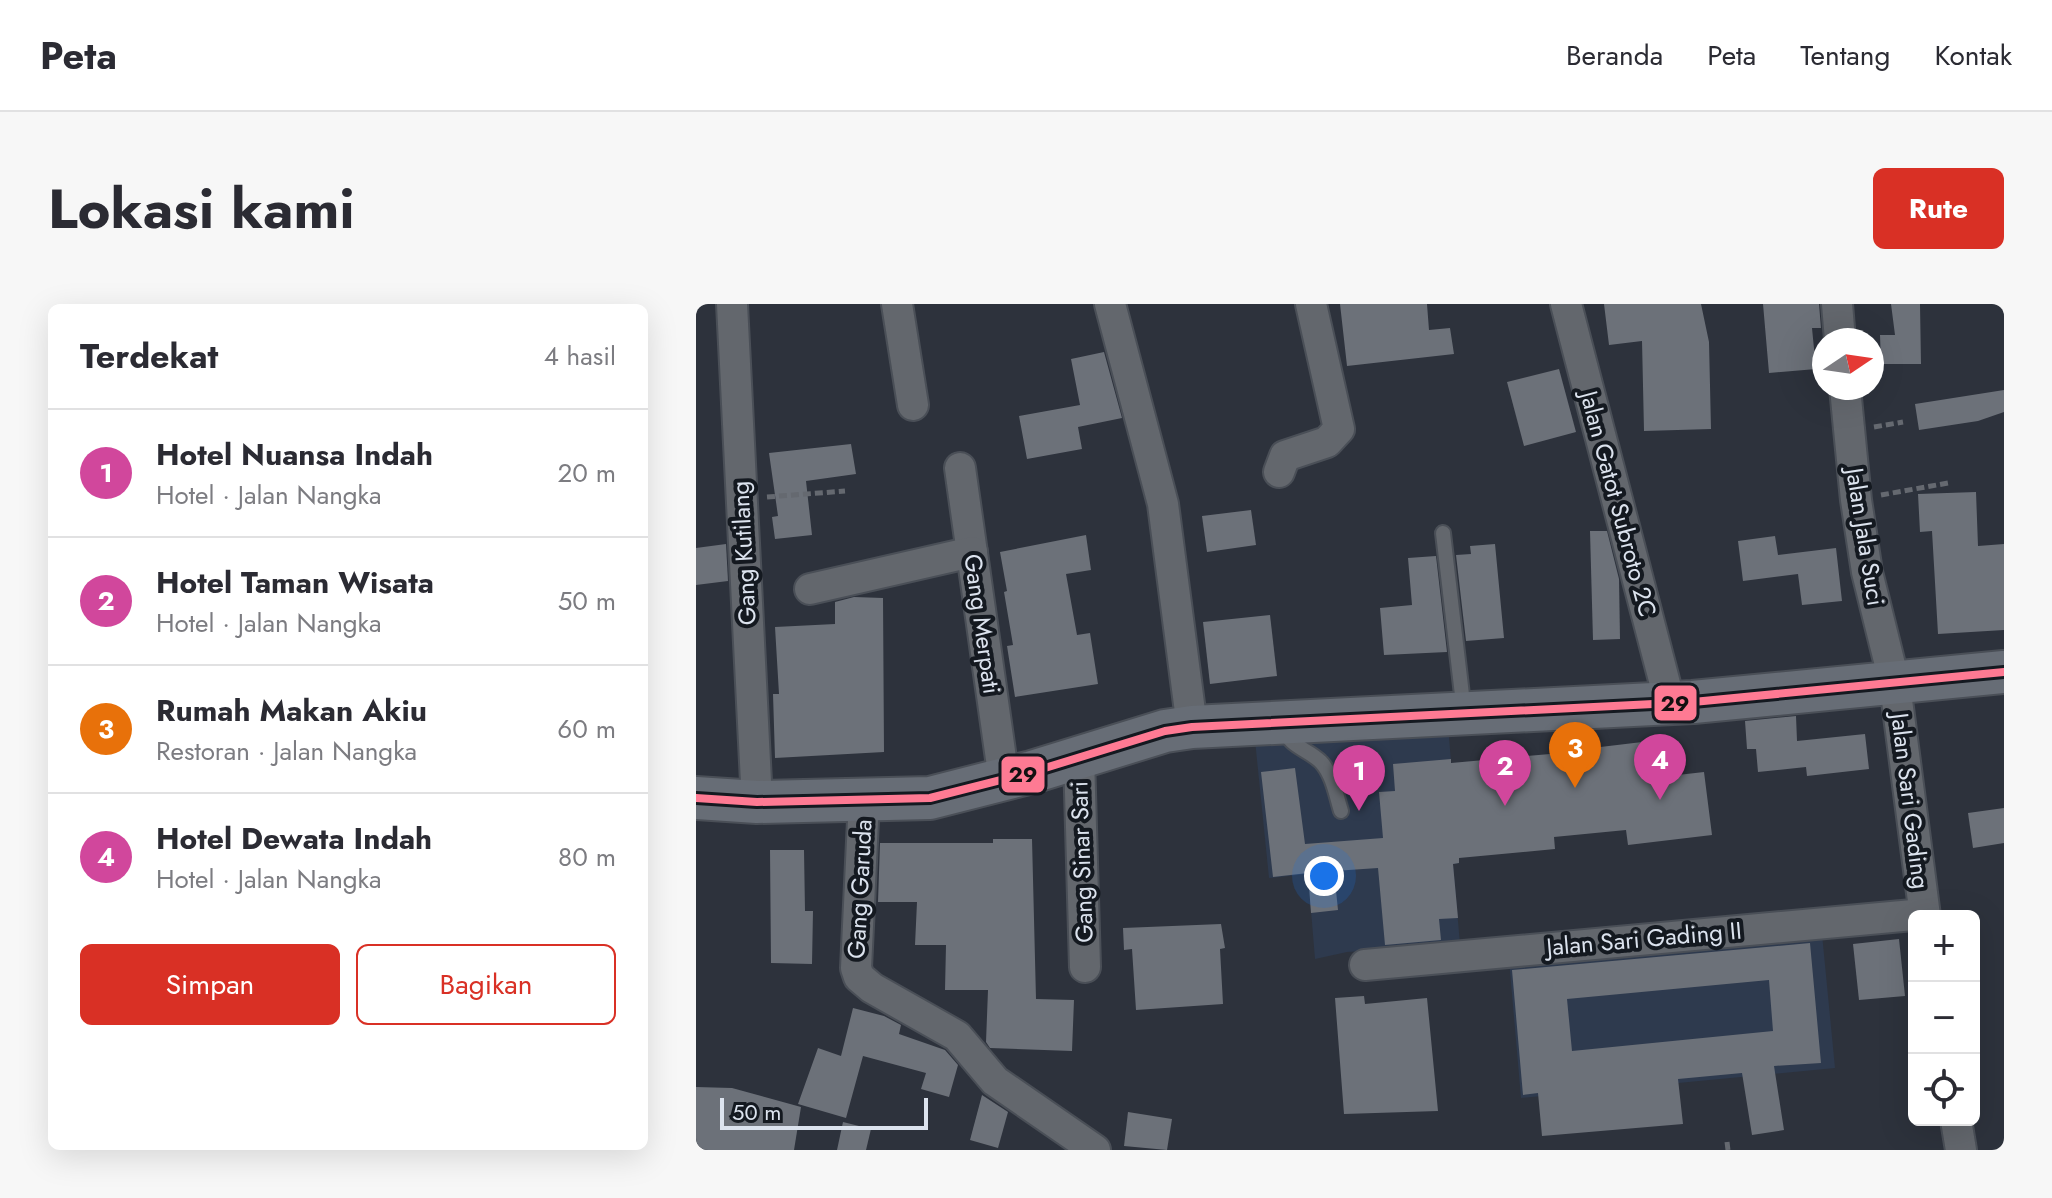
<!DOCTYPE html>
<html lang="id">
<meta charset="utf-8">
<style>
:root{--surface:#fff;--page:#f7f7f7;--text:#2b2b33;--muted:#7c7c81;--line:#e1e1e2;--accent:#d93025}
body{margin:0;font-family:Jost,sans-serif;background:var(--page);color:var(--text)}
.controls{position:absolute;right:24px;bottom:24px;display:grid;overflow:hidden;border-radius:12px;box-shadow:0 8px 32px #0002}
.controls button{width:72px;height:72px;display:grid;place-items:center;padding:0;border:0;border-bottom:2px solid var(--line);background:var(--surface);color:var(--text);font:40px sans-serif}
.compass{position:absolute;left:1116px;top:24px;width:72px;height:72px;border-radius:50%;background:var(--surface);box-shadow:0 8px 32px #0002;rotate:77deg}
.scale{position:absolute;left:24px;bottom:20px;width:208px;box-sizing:border-box;padding-left:8px;border:4px solid #dce3ee;border-top:0;font-size:22px;line-height:28px;white-space:nowrap;color:#dce3ee;-webkit-text-stroke:6px #141920;paint-order:stroke}
.you{position:absolute;left:628px;top:572px;width:28px;height:28px;margin:-20px;border:6px solid #fff;border-radius:50%;background:#1a73e8;box-shadow:0 0 0 12px #1a73e833}
.badge{display:grid;place-items:center;width:52px;height:52px;border-radius:50%;background:var(--accent);color:#fff;font-size:26px;font-weight:700}
.pin{position:absolute;translate:-50% -66px;filter:drop-shadow(0 2px 4px #0008)}
.pin::after{content:'';position:absolute;top:42px;width:28px;height:24px;background:inherit;clip-path:polygon(0 0,100% 0,50% 100%)}
.list{margin:0;padding:0;list-style:none}
h2{display:flex;justify-content:space-between;align-items:center;height:104px;margin:0;padding:0 32px;font-size:34px}
h2 small{font-size:26px;font-weight:400;color:var(--muted)}
.list li{display:grid;grid-template-columns:52px 1fr auto;gap:24px;align-items:center;box-sizing:border-box;height:128px;padding:0 32px;border-top:2px solid var(--line)}
.list b{display:block;font-size:30px;white-space:nowrap}
.list p{margin:0;font-size:26px;white-space:nowrap;color:var(--muted)}
.list em{font-size:26px;font-style:normal;color:var(--muted)}
.actions{display:flex;gap:16px;padding:24px 32px}
.actions a{flex:1;padding:18px 0;border:2px solid var(--accent);border-radius:12px;text-align:center;font-size:28px;color:var(--accent)}
.actions .main{background:var(--accent);color:#fff}
.icon{flex:none;width:44px;height:44px;fill:none;stroke:currentColor;stroke-width:2;stroke-linecap:round;stroke-linejoin:round}
.map{position:relative;flex:none;width:1308px;height:846px;overflow:hidden;border-radius:12px}
header{display:flex;align-items:center;gap:48px;box-sizing:border-box;height:112px;padding:0 40px;background:var(--surface);border-bottom:2px solid var(--line)}
header strong{font-size:38px}
nav{display:flex;gap:44px;margin-inline-start:auto;font-size:28px}
.intro{display:flex;align-items:center;justify-content:space-between;box-sizing:border-box;height:192px;padding:0 48px}
h1{margin:0;font-size:56px}
.button{padding:20px 36px;border-radius:12px;background:var(--accent);color:#fff;font-size:28px;font-weight:700}
main{display:flex;gap:48px;padding:0 48px}
aside{flex:1;background:var(--surface);border-radius:12px;box-shadow:0 8px 32px #0002}
.map>svg:first-child{display:block}
</style>
<header>
<strong>Peta</strong>
<nav><a>Beranda</a><a>Peta</a><a>Tentang</a><a>Kontak</a></nav>
</header>
<div class="intro"><h1>Lokasi kami</h1><a class="button">Rute</a></div>
<main>
<aside>
<h2>Terdekat<small>4 hasil</small></h2>
<ul class="list">
<li><span class="badge" style="background:#d1479c">1</span><div><b>Hotel Nuansa Indah</b><p>Hotel · Jalan Nangka</p></div><em>20 m</em></li>
<li><span class="badge" style="background:#d1479c">2</span><div><b>Hotel Taman Wisata</b><p>Hotel · Jalan Nangka</p></div><em>50 m</em></li>
<li><span class="badge" style="background:#e8710a">3</span><div><b>Rumah Makan Akiu</b><p>Restoran · Jalan Nangka</p></div><em>60 m</em></li>
<li><span class="badge" style="background:#d1479c">4</span><div><b>Hotel Dewata Indah</b><p>Hotel · Jalan Nangka</p></div><em>80 m</em></li>
</ul>
<div class="actions"><a class="main">Simpan</a><a>Bagikan</a></div>
</aside>
<div class="map">
<svg width="1308" height="846" viewBox="0 0 1308 846">
<rect width="100%" height="100%" fill="#2d323c"/>
<!-- built -->
<g fill="#2e3a4e">
<path d="M 752,420 L 763,559 L 757,560 L 764,640 L 651,648 L 619,655 L 612,570 L 573,574 L 559,436 Z"/>
<path d="M 1126,630 L 1139,764 L 825,794 L 813,656 Z"/>
</g>
<!-- building -->
<g fill="#6c7179" fill-rule="evenodd">
<path d="M 644,0 L 731,0 L 733,26 L 754,24 L 758,50 L 651,62 Z"/>
<path d="M 908,0 L 1005,0 L 1013,38 L 1015,125 L 948,127 L 946,37 L 913,41 Z"/>
<path d="M 1067,0 L 1123,0 L 1125,24 L 1116,24 L 1120,65 L 1073,69 Z"/>
<path d="M 1195,0 L 1224,0 L 1225,60 L 1185,60 L 1184,31 L 1199,31 Z"/>
<path d="M 408,48 L 426,114 L 382,123 L 386,145 L 331,155 L 323,112 L 384,101 L 375,55 Z"/>
<path d="M 863,65 L 880,128 L 828,142 L 811,78 Z"/>
<path d="M 1308,86 L 1308,108 L 1282,117 L 1223,126 L 1219,100 Z"/>
<path d="M 155,140 L 160,170 L 110,177 L 116,231 L 79,235 L 76,213 L 82,212 L 73,149 Z"/>
<path d="M 1280,188 L 1282,242 L 1308,240 L 1308,326 L 1242,330 L 1236,227 L 1224,228 L 1222,190 Z"/>
<path d="M 555,206 L 560,241 L 511,248 L 506,212 Z"/>
<path d="M 894,227 L 911,227 L 923,275 L 924,335 L 897,336 Z"/>
<path d="M 390,231 L 395,266 L 370,270 L 381,331 L 394,329 L 402,380 L 319,393 L 311,342 L 317,341 L 308,288 L 311,287 L 304,248 Z"/>
<path d="M 1079,232 L 1082,251 L 1140,244 L 1146,297 L 1106,301 L 1102,270 L 1047,277 L 1042,237 Z"/>
<path d="M 30,240 L 32,277 L 0,281 L 0,244 Z"/>
<path d="M 799,240 L 808,334 L 770,337 L 760,251 L 775,250 L 774,242 Z"/>
<path d="M 740,252 L 751,348 L 688,351 L 684,304 L 716,301 L 712,254 Z"/>
<path d="M 158,293 L 187,294 L 188,448 L 79,454 L 77,390 L 83,390 L 79,323 L 139,320 L 139,298 Z"/>
<path d="M 574,311 L 581,372 L 514,380 L 507,318 Z"/>
<path d="M 1100,412 L 1101,437 L 1169,430 L 1173,465 L 1111,472 L 1110,463 L 1062,468 L 1060,445 L 1051,445 L 1049,417 Z"/>
<path d="M 896,436 L 896,444 L 963,436 L 964,447 L 970,446 L 973,472 L 1008,468 L 1016,531 L 932,541 L 930,526 L 858,533 L 859,545 L 763,554 L 763,559 L 757,560 L 762,614 L 743,615 L 745,636 L 689,641 L 682,564 L 638,567 L 642,606 L 615,609 L 612,569 L 577,573 L 565,468 L 599,464 L 609,540 L 687,534 L 683,488 L 699,487 L 697,460 L 755,455 L 755,459 L 854,450 L 853,440 Z"/>
<path d="M 1308,504 L 1308,539 L 1277,544 L 1272,509 Z"/>
<path d="M 297,535 L 336,535 L 340,695 L 378,696 L 376,747 L 294,744 L 290,738 L 292,686 L 249,686 L 250,641 L 219,641 L 221,598 L 182,598 L 184,539 L 297,539 Z"/>
<path d="M 74,546 L 108,546 L 109,607 L 117,607 L 116,660 L 75,659 Z"/>
<path d="M 525,620 L 529,644 L 524,645 L 527,700 L 440,706 L 436,645 L 428,646 L 427,624 Z"/>
<path d="M 1203,635 L 1209,692 L 1163,696 L 1157,640 Z"/>
<path d="M 1114,639 L 1125,759 L 1078,762 L 1088,826 L 1056,831 L 1046,769 L 982,775 L 987,820 L 846,832 L 842,789 L 827,791 L 816,666 ZM 1073,676 L 1077,727 L 876,747 L 871,695 Z"/>
<path d="M 668,692 L 669,700 L 731,694 L 742,807 L 648,810 L 639,694 Z"/>
<path d="M 157,704 L 188,712 L 205,721 L 203,730 L 249,746 L 262,761 L 253,793 L 225,785 L 230,769 L 167,752 L 150,814 L 102,800 L 122,744 L 145,752 Z"/>
<path d="M 0,783 L 36,784 L 105,803 L 98,846 L 0,846 Z"/>
<path d="M 286,791 L 312,808 L 302,844 L 274,836 Z"/>
<path d="M 432,808 L 476,815 L 471,846 L 428,842 Z"/>
<path d="M 147,818 L 175,825 L 170,846 L 141,846 Z"/>
</g>
<g fill="none" stroke-linecap="round" stroke-linejoin="round">
<defs>
<g id="service">
<path d="M 747,229 L 768,408"/>
<path d="M 587,423 C 594,444 611,444 625,458 C 637,471 640,491 645,507"/>
</g>
<g id="minor">
<path d="M 36,0 L 61,498"/>
<path d="M 201,0 L 217,101"/>
<path d="M 414,0 L 467,200 L 496,423"/>
<path d="M 870,0 L 974,399"/>
<path d="M 1141,0 L 1144,36"/>
<path d="M 1149,84 L 1160,196 L 1171,268 L 1199,381 L 1229,612"/>
<path d="M 264,164 L 308,476"/>
<path d="M 583,168 L 589,152 L 631,138 L 643,125 L 615,0"/>
<path d="M 114,285 L 276,248"/>
<path d="M 383,453 L 389,663"/>
<path d="M 168,495 L 160,664 L 163,673 L 176,684 L 261,732 L 299,777 L 399,846"/>
<path d="M 669,661 L 1228,610"/>
<path d="M 1260,816 L 1265,846"/>
</g>
<path id="secondary" d="M 0,494 L 61,498 L 234,494 L 336,468 L 469,427 L 496,423 L 997,398 L 1308,368"/>
</defs>
<!-- service casing -->
<use href="#service" stroke="#4a4f57" stroke-width="18"/>
<!-- minor casing -->
<use href="#minor" stroke="#4a4f57" stroke-width="34"/>
<!-- secondary casing -->
<use href="#secondary" stroke="#4a4f57" stroke-width="46"/>
<!-- path -->
<g stroke="#656970" stroke-width="5" stroke-dasharray="8 4" stroke-linecap="butt">
<path d="M 1178,123 L 1207,118"/>
<path d="M 1185,191 L 1252,179"/>
<path d="M 71,193 L 149,187"/>
<path d="M 1031,838 L 1032,846"/>
</g>
<!-- service -->
<use href="#service" stroke="#63676d" stroke-width="14"/>
<!-- minor -->
<use href="#minor" stroke="#63676d" stroke-width="30"/>
<!-- secondary -->
<use href="#secondary" stroke="#676d76" stroke-width="42"/>
<defs>
<path id="bus-1" d="M 0,494 L 61,498 L 234,494 L 336,468 L 469,427 L 496,423 L 997,398 L 1308,368"/>
</defs>
<!-- bus-1 casing -->
<use href="#bus-1" stroke="#141920" stroke-width="14"/>
<!-- bus-1 -->
<use href="#bus-1" stroke="#fe7a93" stroke-width="8"/>
</g>
<g text-anchor="middle" stroke-width="8" stroke-linejoin="round" paint-order="stroke">
<!-- street labels -->
<g font-size="24" fill="#dce3ee" stroke="#141920">
<text transform="translate(922 200) rotate(75)" y="8">Jalan Gatot Subroto 2C</text>
<text transform="translate(1169 233) rotate(81)" y="8">Jalan Jala Suci</text>
<text transform="translate(48 249) rotate(-93)" y="8">Gang Kutilang</text>
<text transform="translate(286 320) rotate(82)" y="8">Gang Merpati</text>
<text transform="translate(1214 497) rotate(83)" y="8">Jalan Sari Gading</text>
<text transform="translate(386 558) rotate(-92)" y="8">Gang Sinar Sari</text>
<text transform="translate(164 585) rotate(-87)" y="8">Gang Garuda</text>
<text transform="translate(948 635) rotate(-5)" y="8">Jalan Sari Gading II</text>
</g>
</g>
<g stroke="#141920" stroke-width="3">
<rect x="957" y="380" width="45" height="38" rx="8" fill="#fe7a93"/>
<rect x="304" y="451" width="46" height="39" rx="8" fill="#fe7a93"/>
</g>
<g font-size="22" text-anchor="middle" font-weight="bold" fill="#111">
<text x="979" y="407">29</text>
<text x="327" y="478">29</text>
</g>
</svg>
<div class="controls">
<button>+</button>
<button>−</button>
<button><svg class="icon" aria-label="locate" viewBox="0 0 24 24"><circle cx="12" cy="12" r="6"/><path d="M12 2v4M12 18v4M2 12h4M18 12h4"/></svg></button>
</div>
<svg class="compass" viewBox="-18 -18 36 36"><path d="M0-13l5 13h-10z" fill="#e53935"/><path d="M0 13l5-13h-10z" fill="#7c7c81"/></svg>
<div class="scale">50 m</div>
<div class="you"></div>
<div class="pin badge" style="left:663px;top:507px;background:#d1479c">1</div>
<div class="pin badge" style="left:809px;top:502px;background:#d1479c">2</div>
<div class="pin badge" style="left:879px;top:484px;background:#e8710a">3</div>
<div class="pin badge" style="left:964px;top:496px;background:#d1479c">4</div>
</div>
</main>
